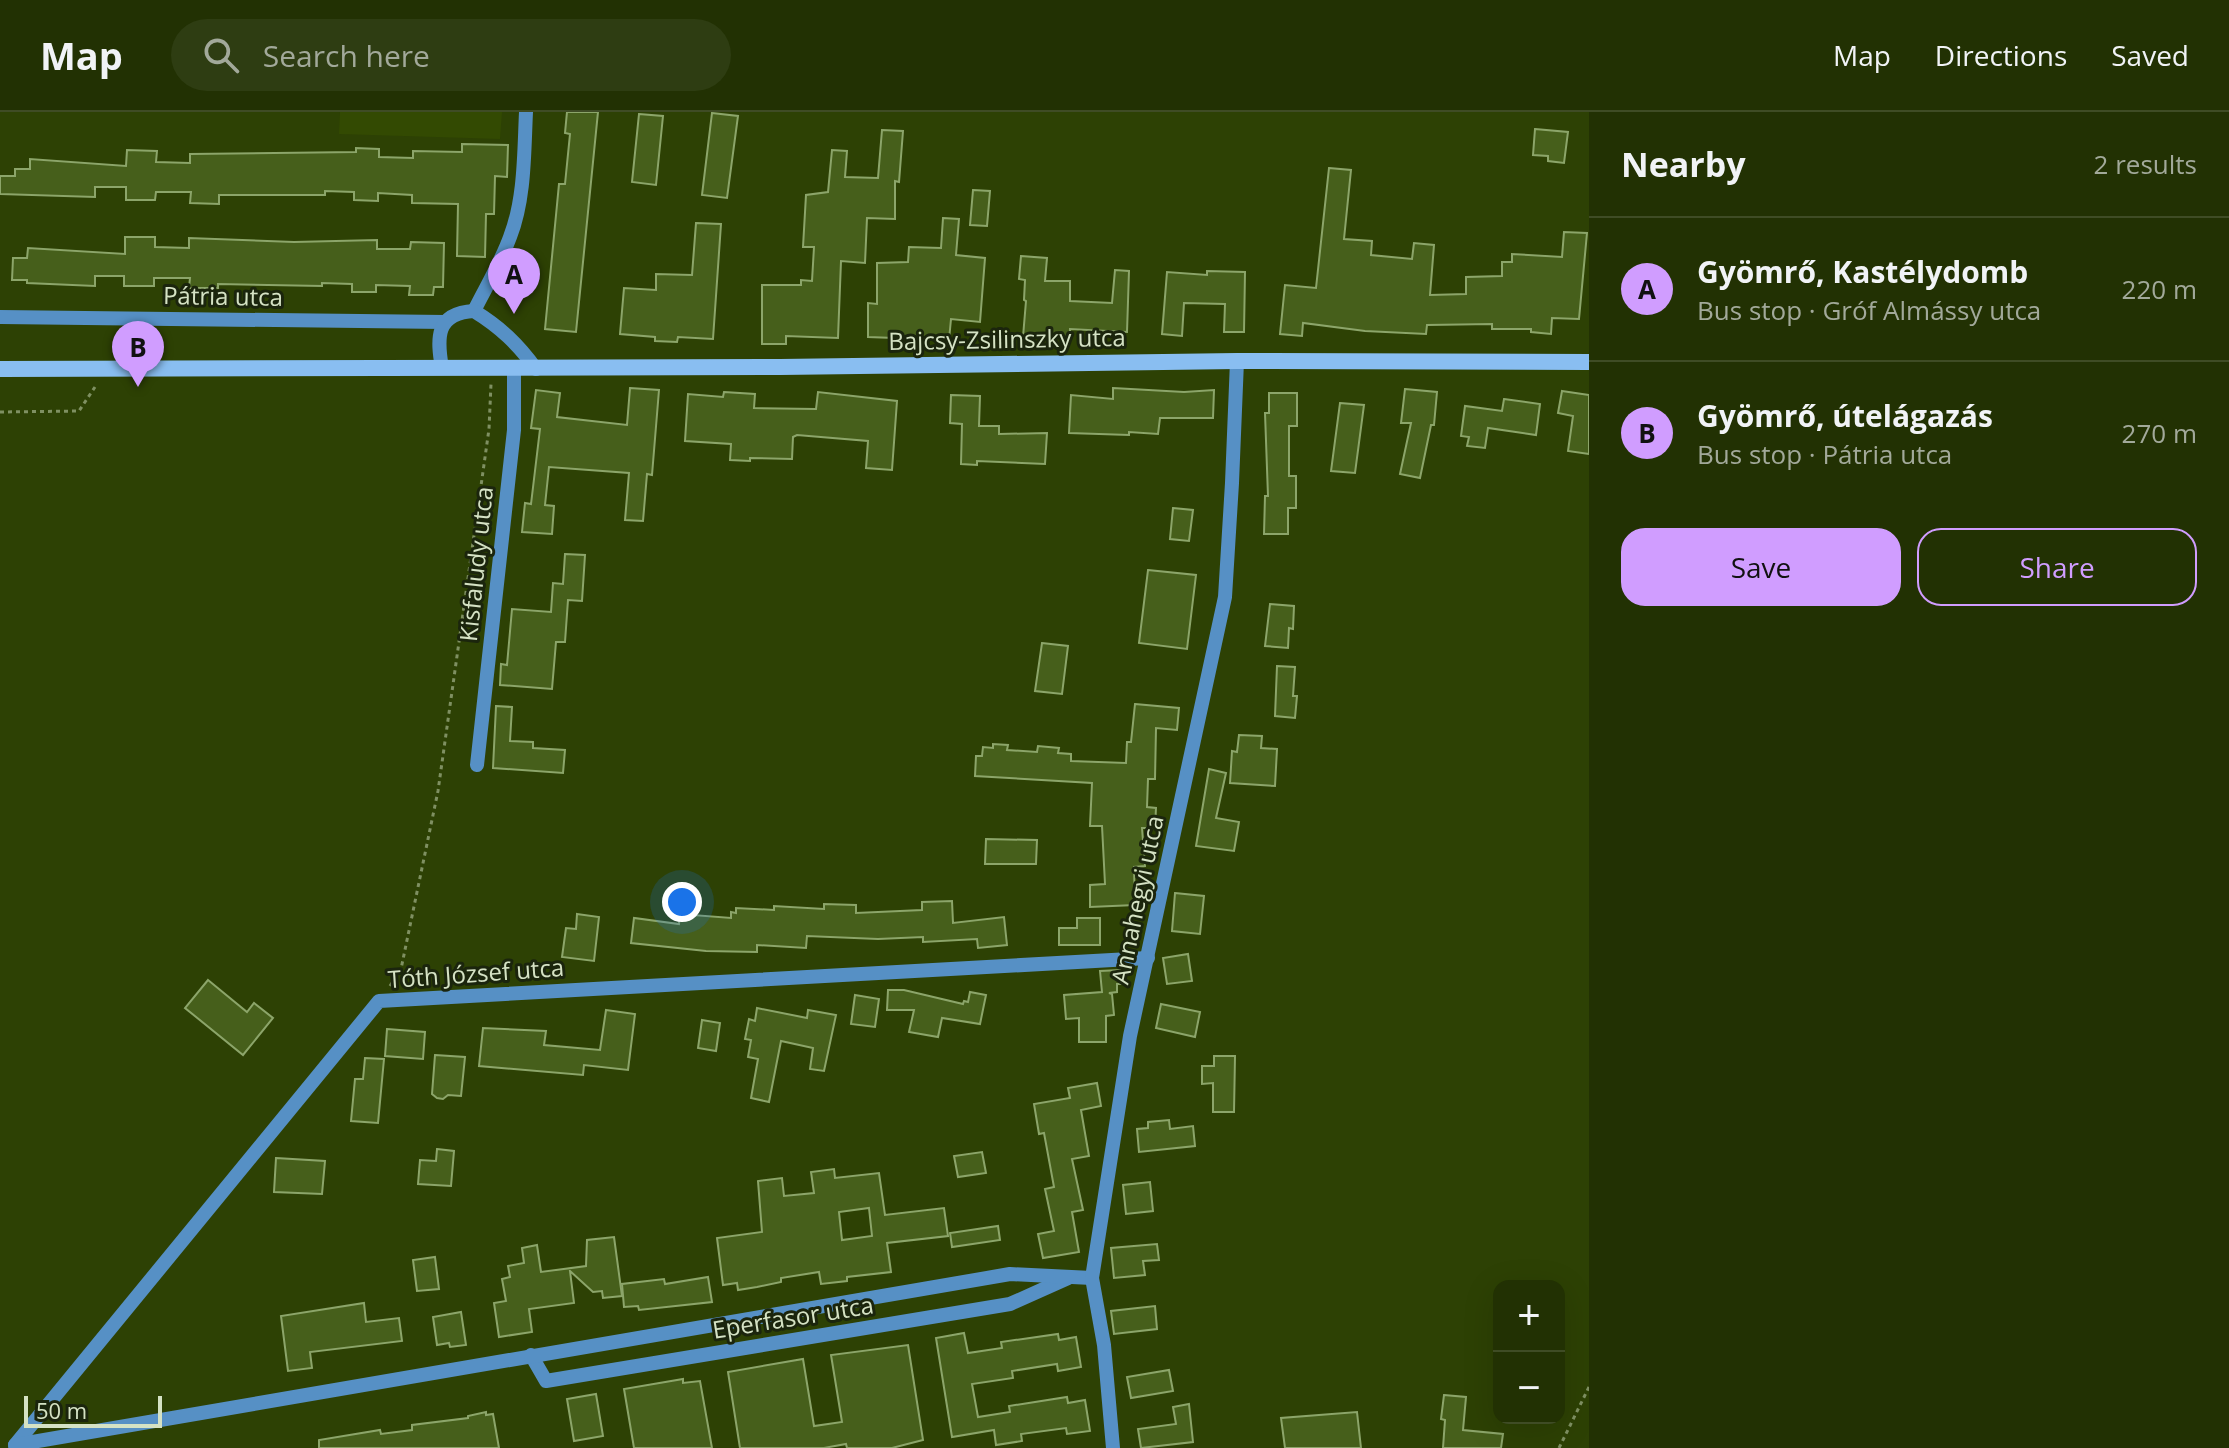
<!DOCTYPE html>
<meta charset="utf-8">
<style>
:root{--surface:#223103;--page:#2e3d12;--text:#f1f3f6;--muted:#a2a99a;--line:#3f4c25;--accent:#d09dff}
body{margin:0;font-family:"Open Sans",sans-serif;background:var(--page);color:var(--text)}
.controls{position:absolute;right:24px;bottom:24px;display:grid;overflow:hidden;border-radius:16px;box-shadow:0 8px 32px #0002}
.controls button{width:72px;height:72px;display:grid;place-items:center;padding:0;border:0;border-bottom:2px solid var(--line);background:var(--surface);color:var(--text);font:40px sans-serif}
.scale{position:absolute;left:24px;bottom:20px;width:138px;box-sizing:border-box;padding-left:8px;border:4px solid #d5e2c4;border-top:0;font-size:22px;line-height:28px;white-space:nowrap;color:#d5e2c4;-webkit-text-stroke:6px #1b250d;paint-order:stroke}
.you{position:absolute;left:682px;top:790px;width:28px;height:28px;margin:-20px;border:6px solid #fff;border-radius:50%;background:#1a73e8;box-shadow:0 0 0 12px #1a73e833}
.badge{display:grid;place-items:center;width:52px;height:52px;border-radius:50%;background:var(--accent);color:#111;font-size:26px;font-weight:700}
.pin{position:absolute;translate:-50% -66px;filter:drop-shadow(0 2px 4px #0008)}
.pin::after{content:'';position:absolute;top:42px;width:28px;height:24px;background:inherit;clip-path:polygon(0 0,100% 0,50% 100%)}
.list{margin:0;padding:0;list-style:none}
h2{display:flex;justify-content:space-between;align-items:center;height:104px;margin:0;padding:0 32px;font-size:34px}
h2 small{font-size:26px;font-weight:400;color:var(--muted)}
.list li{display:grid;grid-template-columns:52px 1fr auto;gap:24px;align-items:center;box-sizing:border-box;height:144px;padding:0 32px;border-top:2px solid var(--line)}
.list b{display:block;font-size:30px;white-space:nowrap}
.list p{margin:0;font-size:26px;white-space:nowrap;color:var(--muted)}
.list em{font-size:26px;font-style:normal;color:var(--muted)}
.actions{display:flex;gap:16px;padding:24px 32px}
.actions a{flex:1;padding:18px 0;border:2px solid var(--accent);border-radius:24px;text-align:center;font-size:28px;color:var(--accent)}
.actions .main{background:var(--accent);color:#111}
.icon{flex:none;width:44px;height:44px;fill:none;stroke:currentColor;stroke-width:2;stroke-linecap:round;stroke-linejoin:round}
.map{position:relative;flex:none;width:1589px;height:1336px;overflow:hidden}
header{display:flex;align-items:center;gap:48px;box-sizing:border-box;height:112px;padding:0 40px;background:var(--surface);border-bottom:2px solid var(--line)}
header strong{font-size:38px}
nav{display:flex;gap:44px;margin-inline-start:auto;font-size:28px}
.search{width:560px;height:72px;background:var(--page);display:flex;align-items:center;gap:20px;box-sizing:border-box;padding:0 28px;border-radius:44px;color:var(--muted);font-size:30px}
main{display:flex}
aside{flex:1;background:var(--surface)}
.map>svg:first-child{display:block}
</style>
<header>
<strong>Map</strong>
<div class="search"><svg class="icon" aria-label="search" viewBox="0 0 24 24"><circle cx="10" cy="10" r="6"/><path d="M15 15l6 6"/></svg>Search here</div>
<nav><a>Map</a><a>Directions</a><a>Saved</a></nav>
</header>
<main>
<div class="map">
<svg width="1589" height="1336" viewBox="0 0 1589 1336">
<rect width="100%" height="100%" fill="#2d4104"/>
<!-- built -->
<path fill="#334a02" d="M 340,0 L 502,0 L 500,27 L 339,22 Z"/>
<!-- building -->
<g fill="#465f1b" stroke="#8ca56a" stroke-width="2" fill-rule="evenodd">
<path d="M 567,0 L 598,0 L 576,220 L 545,217 L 559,72 L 565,72 L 570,22 L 565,21 Z"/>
<path d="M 712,1 L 738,4 L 727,86 L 702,83 Z"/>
<path d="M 639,2 L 663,4 L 656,73 L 632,70 Z"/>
<path d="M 1535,17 L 1568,20 L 1564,51 L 1548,49 L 1548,44 L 1533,43 Z"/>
<path d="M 882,18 L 903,19 L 899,70 L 895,69 L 895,107 L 867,106 L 865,151 L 841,149 L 838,226 L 786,224 L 786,232 L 762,232 L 762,173 L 801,173 L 801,168 L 812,169 L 814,135 L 803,135 L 806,83 L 828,80 L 832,38 L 847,39 L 845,65 L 878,66 Z"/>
<path d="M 462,32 L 508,33 L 507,65 L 495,64 L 494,102 L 486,102 L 485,145 L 457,144 L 458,92 L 412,91 L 412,83 L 378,81 L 378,89 L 354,88 L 354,80 L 325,79 L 325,83 L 219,83 L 219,92 L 190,91 L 191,80 L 156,80 L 155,88 L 126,88 L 126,75 L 95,75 L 95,85 L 0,82 L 0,64 L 15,64 L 15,57 L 30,57 L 30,47 L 126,54 L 127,38 L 157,39 L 156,50 L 190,51 L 190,42 L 356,40 L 356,36 L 379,37 L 379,45 L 413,46 L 413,39 L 462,40 Z"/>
<path d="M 1329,56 L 1351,58 L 1344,127 L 1372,129 L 1371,143 L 1412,147 L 1414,131 L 1434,133 L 1430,183 L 1466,182 L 1466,165 L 1502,164 L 1502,150 L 1512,150 L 1512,142 L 1562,145 L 1564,120 L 1587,121 L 1579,207 L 1552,206 L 1551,222 L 1531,220 L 1531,217 L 1492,217 L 1492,212 L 1427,213 L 1426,222 L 1365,219 L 1303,211 L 1302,224 L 1280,222 L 1285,173 L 1316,176 Z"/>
<path d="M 973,78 L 990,79 L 987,114 L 970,113 Z"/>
<path d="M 943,106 L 959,107 L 956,143 L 985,146 L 980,210 L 951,207 L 949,228 L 868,225 L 868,191 L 877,192 L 877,151 L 908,150 L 909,135 L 941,136 Z"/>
<path d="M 696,111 L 721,112 L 713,227 L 678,225 L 677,230 L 655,229 L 655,225 L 620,222 L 624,176 L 656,178 L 656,162 L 692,163 Z"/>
<path d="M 125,125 L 155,125 L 155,135 L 189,136 L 189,126 L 294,130 L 377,128 L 377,137 L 410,137 L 411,130 L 444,131 L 443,175 L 434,175 L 433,183 L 409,183 L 410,174 L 376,173 L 376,180 L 352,180 L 352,172 L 322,171 L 322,174 L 218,172 L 218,176 L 189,176 L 190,166 L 154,166 L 154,174 L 124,174 L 124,164 L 95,164 L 95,174 L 27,171 L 27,168 L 12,168 L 13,146 L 27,146 L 28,136 L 125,142 Z"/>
<path d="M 1021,144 L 1047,146 L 1045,169 L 1070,169 L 1070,189 L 1112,191 L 1115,158 L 1129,159 L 1127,220 L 1070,217 L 1070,225 L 1023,225 L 1026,189 L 1024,188 L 1025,168 L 1019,167 Z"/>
<path d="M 1207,159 L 1245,160 L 1244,220 L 1224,220 L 1225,192 L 1184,191 L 1182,224 L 1162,222 L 1167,160 L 1207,163 Z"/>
<path d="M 630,276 L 659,278 L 652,363 L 647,362 L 643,409 L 625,408 L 629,361 L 549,355 L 545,393 L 554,394 L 552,422 L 522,420 L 525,391 L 531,392 L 540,317 L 531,316 L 536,278 L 560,281 L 557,305 L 627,313 Z"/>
<path d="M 1113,276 L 1184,280 L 1214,278 L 1213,306 L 1160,306 L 1158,322 L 1129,320 L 1129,323 L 1069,321 L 1071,283 L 1113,287 Z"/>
<path d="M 1405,277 L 1437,280 L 1434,313 L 1431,313 L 1420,366 L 1400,362 L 1411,311 L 1401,311 Z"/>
<path d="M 1562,279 L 1589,283 L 1589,342 L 1568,339 L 1573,304 L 1558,301 Z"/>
<path d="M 724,280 L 755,282 L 754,296 L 816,297 L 818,280 L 897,289 L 892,358 L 866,356 L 868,329 L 797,323 L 793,325 L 792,347 L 750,346 L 750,349 L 730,348 L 731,332 L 685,329 L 688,282 L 723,285 Z"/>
<path d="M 1269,281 L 1297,281 L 1297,314 L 1289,314 L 1289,364 L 1296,364 L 1296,396 L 1288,396 L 1288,422 L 1264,422 L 1265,384 L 1268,384 L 1265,301 L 1269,301 Z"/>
<path d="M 951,283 L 980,284 L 979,314 L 999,314 L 999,322 L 1047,321 L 1045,352 L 977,349 L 977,353 L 961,352 L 962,312 L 950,311 Z"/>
<path d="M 1504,287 L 1540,292 L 1536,323 L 1488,316 L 1485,336 L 1467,334 L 1469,325 L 1461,324 L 1465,294 L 1502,299 Z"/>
<path d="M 1340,291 L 1364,293 L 1355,361 L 1331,359 Z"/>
<path d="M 1173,396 L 1193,398 L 1189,429 L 1170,427 Z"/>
<path d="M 565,442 L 585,443 L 582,489 L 568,488 L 565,530 L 556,530 L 552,577 L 500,573 L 501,552 L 507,553 L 512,497 L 551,500 L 553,471 L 563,472 Z"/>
<path d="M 1148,458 L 1196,463 L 1187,537 L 1139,531 Z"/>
<path d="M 1270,492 L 1294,494 L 1293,517 L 1289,516 L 1288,536 L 1265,534 Z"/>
<path d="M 1042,531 L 1068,534 L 1062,582 L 1035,579 Z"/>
<path d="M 1277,554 L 1295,555 L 1293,584 L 1297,584 L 1295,606 L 1275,604 Z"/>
<path d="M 1135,592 L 1179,596 L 1177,618 L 1156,616 L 1155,667 L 1148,667 L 1147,695 L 1156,696 L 1155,716 L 1142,716 L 1145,754 L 1134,755 L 1135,793 L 1090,795 L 1090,773 L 1105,772 L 1102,714 L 1090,714 L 1092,671 L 975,664 L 976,644 L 982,644 L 983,635 L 993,636 L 993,632 L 1008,633 L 1007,638 L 1037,640 L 1038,634 L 1059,636 L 1058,641 L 1071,642 L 1071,649 L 1126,651 L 1127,630 L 1131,630 Z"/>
<path d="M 496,594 L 512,595 L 510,629 L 533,630 L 533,636 L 565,638 L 563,661 L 493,656 Z"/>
<path d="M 1239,623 L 1262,624 L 1261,636 L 1277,637 L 1275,674 L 1230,671 L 1232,639 L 1237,640 Z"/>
<path d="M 1209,657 L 1226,661 L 1216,706 L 1239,710 L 1234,739 L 1196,734 Z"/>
<path d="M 986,727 L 1037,728 L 1036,752 L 985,752 Z"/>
<path d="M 1175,781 L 1204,784 L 1200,822 L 1172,819 Z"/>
<path d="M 952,789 L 953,811 L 1004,805 L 1007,833 L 978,836 L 977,827 L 923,830 L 923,825 L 878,827 L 807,824 L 806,836 L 757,833 L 757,840 L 706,839 L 631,831 L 634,806 L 679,812 L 680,802 L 731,806 L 731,800 L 736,801 L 736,796 L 774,798 L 774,794 L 824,797 L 824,792 L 856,793 L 856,801 L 922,798 L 922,790 Z"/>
<path d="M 577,802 L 599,805 L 594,849 L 562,845 L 566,816 L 576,817 Z"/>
<path d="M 1077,806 L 1100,806 L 1100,833 L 1059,833 L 1059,816 L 1077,816 Z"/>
<path d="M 1188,842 L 1192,869 L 1167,872 L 1163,846 Z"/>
<path d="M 1120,858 L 1122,872 L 1117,872 L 1117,880 L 1109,881 L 1112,882 L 1114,903 L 1106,904 L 1106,930 L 1079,930 L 1079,906 L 1066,907 L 1064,883 L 1102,880 L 1100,859 Z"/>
<path d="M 208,868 L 247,900 L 254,891 L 273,906 L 243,943 L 185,896 Z"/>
<path d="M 888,878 L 904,878 L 963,892 L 964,889 L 968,890 L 970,880 L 986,883 L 980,912 L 942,906 L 938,925 L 909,920 L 914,898 L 887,898 Z"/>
<path d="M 855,883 L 879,887 L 875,915 L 851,912 Z"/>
<path d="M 1161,892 L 1200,900 L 1195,925 L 1156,916 Z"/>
<path d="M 757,896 L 807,906 L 808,898 L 836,903 L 824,959 L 810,957 L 813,936 L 781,929 L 769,990 L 751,986 L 758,947 L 748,945 L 751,928 L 745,927 L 749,907 L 755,909 Z"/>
<path d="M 606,898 L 635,902 L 628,958 L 584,953 L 583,963 L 479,954 L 483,916 L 546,919 L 544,933 L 600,938 Z"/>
<path d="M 702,908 L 720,911 L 716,939 L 698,936 Z"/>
<path d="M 387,917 L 425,920 L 423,947 L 385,944 Z"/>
<path d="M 435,943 L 465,945 L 461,984 L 448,983 L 443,987 L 437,986 L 432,982 Z"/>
<path d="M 1214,944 L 1235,944 L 1234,1000 L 1213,1000 L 1213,971 L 1202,972 L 1202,954 L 1214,954 Z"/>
<path d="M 365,946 L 384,947 L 378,1011 L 351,1009 L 355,967 L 363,967 Z"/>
<path d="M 1097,971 L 1101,994 L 1081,998 L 1089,1044 L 1072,1047 L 1083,1098 L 1072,1100 L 1079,1140 L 1043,1146 L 1038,1122 L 1054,1119 L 1045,1077 L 1054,1075 L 1044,1021 L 1039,1022 L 1034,992 L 1070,986 L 1068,976 Z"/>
<path d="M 1169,1008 L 1170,1017 L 1193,1014 L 1195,1034 L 1139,1040 L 1137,1017 L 1148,1016 L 1148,1010 Z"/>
<path d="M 437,1037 L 454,1039 L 451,1074 L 418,1072 L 420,1048 L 436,1049 Z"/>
<path d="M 982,1040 L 986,1061 L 958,1065 L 954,1044 Z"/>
<path d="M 276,1046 L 325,1049 L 322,1082 L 274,1080 Z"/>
<path d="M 834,1057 L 835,1066 L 879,1061 L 885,1103 L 944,1096 L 948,1124 L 887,1131 L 891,1160 L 847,1165 L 847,1169 L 821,1172 L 819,1160 L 781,1166 L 781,1170 L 757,1175 L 738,1178 L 737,1171 L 723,1173 L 717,1126 L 762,1120 L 758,1069 L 782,1066 L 784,1084 L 814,1081 L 811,1060 ZM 869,1096 L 872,1124 L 842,1128 L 839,1100 Z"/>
<path d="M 1150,1070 L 1153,1099 L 1126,1102 L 1123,1073 Z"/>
<path d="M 998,1114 L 1000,1128 L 952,1135 L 950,1121 Z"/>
<path d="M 614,1125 L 622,1184 L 603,1186 L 602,1179 L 593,1180 L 570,1159 L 574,1191 L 529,1197 L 532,1220 L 499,1225 L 494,1191 L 506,1189 L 502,1167 L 510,1165 L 508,1154 L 524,1151 L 522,1136 L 537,1133 L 541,1160 L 586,1154 L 587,1128 Z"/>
<path d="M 1157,1132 L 1159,1148 L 1143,1149 L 1145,1163 L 1114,1166 L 1111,1136 Z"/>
<path d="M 435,1145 L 439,1177 L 417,1179 L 413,1148 Z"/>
<path d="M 708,1165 L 712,1190 L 639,1198 L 638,1194 L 624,1195 L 622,1172 L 664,1167 L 665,1172 Z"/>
<path d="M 364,1191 L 366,1210 L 399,1206 L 402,1229 L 310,1240 L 312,1256 L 288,1259 L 281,1204 Z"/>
<path d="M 1155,1194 L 1157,1217 L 1114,1222 L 1111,1199 Z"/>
<path d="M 461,1200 L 466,1233 L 450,1235 L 449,1231 L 437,1233 L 433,1205 Z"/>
<path d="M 964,1221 L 968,1241 L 1002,1236 L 1001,1230 L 1058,1222 L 1059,1228 L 1076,1225 L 1081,1255 L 1058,1259 L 1057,1252 L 1012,1259 L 1013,1266 L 972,1272 L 978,1305 L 1010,1300 L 1009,1294 L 1067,1285 L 1068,1291 L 1085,1288 L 1090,1319 L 1067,1322 L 1066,1316 L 1021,1322 L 1022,1329 L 996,1333 L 994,1318 L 952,1325 L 936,1226 Z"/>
<path d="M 908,1233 L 923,1328 L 892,1336 L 847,1336 L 846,1332 L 824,1336 L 740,1336 L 728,1260 L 803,1247 L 814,1314 L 842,1310 L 831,1243 Z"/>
<path d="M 1169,1258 L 1173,1279 L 1131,1286 L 1127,1265 Z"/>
<path d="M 683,1267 L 683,1271 L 700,1269 L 712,1336 L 634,1336 L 624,1277 Z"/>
<path d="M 596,1282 L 603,1324 L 574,1329 L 567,1287 Z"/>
<path d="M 1444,1283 L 1466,1285 L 1463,1318 L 1503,1322 L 1501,1336 L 1443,1336 L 1445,1308 L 1441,1307 Z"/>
<path d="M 1189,1292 L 1193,1330 L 1141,1336 L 1138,1317 L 1176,1312 L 1173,1295 Z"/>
<path d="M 486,1300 L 486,1303 L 493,1302 L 499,1336 L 319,1336 L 319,1328 L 380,1318 L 381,1322 L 412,1318 L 412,1313 L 468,1306 L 468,1304 Z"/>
<path d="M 1357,1300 L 1361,1336 L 1285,1336 L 1281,1306 Z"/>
</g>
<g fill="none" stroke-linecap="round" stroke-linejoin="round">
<!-- path -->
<g stroke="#7f9062" stroke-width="3" stroke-dasharray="4 4" stroke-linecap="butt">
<path d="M 0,300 L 79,299 L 95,275"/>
<path d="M 390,874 L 401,857 L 438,679 L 489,317 L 491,272"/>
<path d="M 1559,1336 L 1589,1275"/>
</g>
<!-- minor -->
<g stroke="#5690c5" stroke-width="14">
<path d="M 474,199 C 486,175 501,150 510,125 C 525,87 524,40 526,0"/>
<path d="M 0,205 L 445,210"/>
<path d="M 442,256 C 437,227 435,201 474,199 C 500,215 518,232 536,257"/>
<path d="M 477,653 L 514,318 L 514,257"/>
<path d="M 531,1243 L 546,1269 L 1010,1192 L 1068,1166"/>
<path d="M 15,1333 L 379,889 L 1148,846"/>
<path d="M 15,1333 L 1010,1162 L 1092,1166"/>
<path d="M 1113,1336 L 1104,1233 L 1092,1166 L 1130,924 L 1225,485 L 1232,371 L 1237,249"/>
</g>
<!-- secondary -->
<path stroke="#89bef1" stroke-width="16" d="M 0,257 L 780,255 L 1237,249 L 1589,250"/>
</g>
<g text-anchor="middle" stroke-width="6" stroke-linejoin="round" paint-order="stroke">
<!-- street labels -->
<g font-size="24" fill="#d5e2c4" stroke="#1b250d">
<text transform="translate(223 185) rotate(1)" y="8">Pátria utca</text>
<text transform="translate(1007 228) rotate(-1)" y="8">Bajcsy-Zsilinszky utca</text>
<text transform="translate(477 452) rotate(-84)" y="8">Kisfaludy utca</text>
<text transform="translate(1138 788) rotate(-78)" y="8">Annahegyi utca</text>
<text transform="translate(476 862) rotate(-4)" y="8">Tóth József utca</text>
<text transform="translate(793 1206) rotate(-9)" y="8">Eperfasor utca</text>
</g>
</g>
</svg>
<div class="controls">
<button>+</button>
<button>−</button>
</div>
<div class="scale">50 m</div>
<div class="you"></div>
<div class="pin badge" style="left:514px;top:202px">A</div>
<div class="pin badge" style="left:138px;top:275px">B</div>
</div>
<aside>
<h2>Nearby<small>2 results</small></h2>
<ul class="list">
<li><span class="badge">A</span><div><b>Gyömrő, Kastélydomb</b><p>Bus stop · Gróf Almássy utca</p></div><em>220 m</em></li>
<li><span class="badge">B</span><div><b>Gyömrő, útelágazás</b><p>Bus stop · Pátria utca</p></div><em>270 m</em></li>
</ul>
<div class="actions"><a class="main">Save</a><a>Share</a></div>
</aside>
</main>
